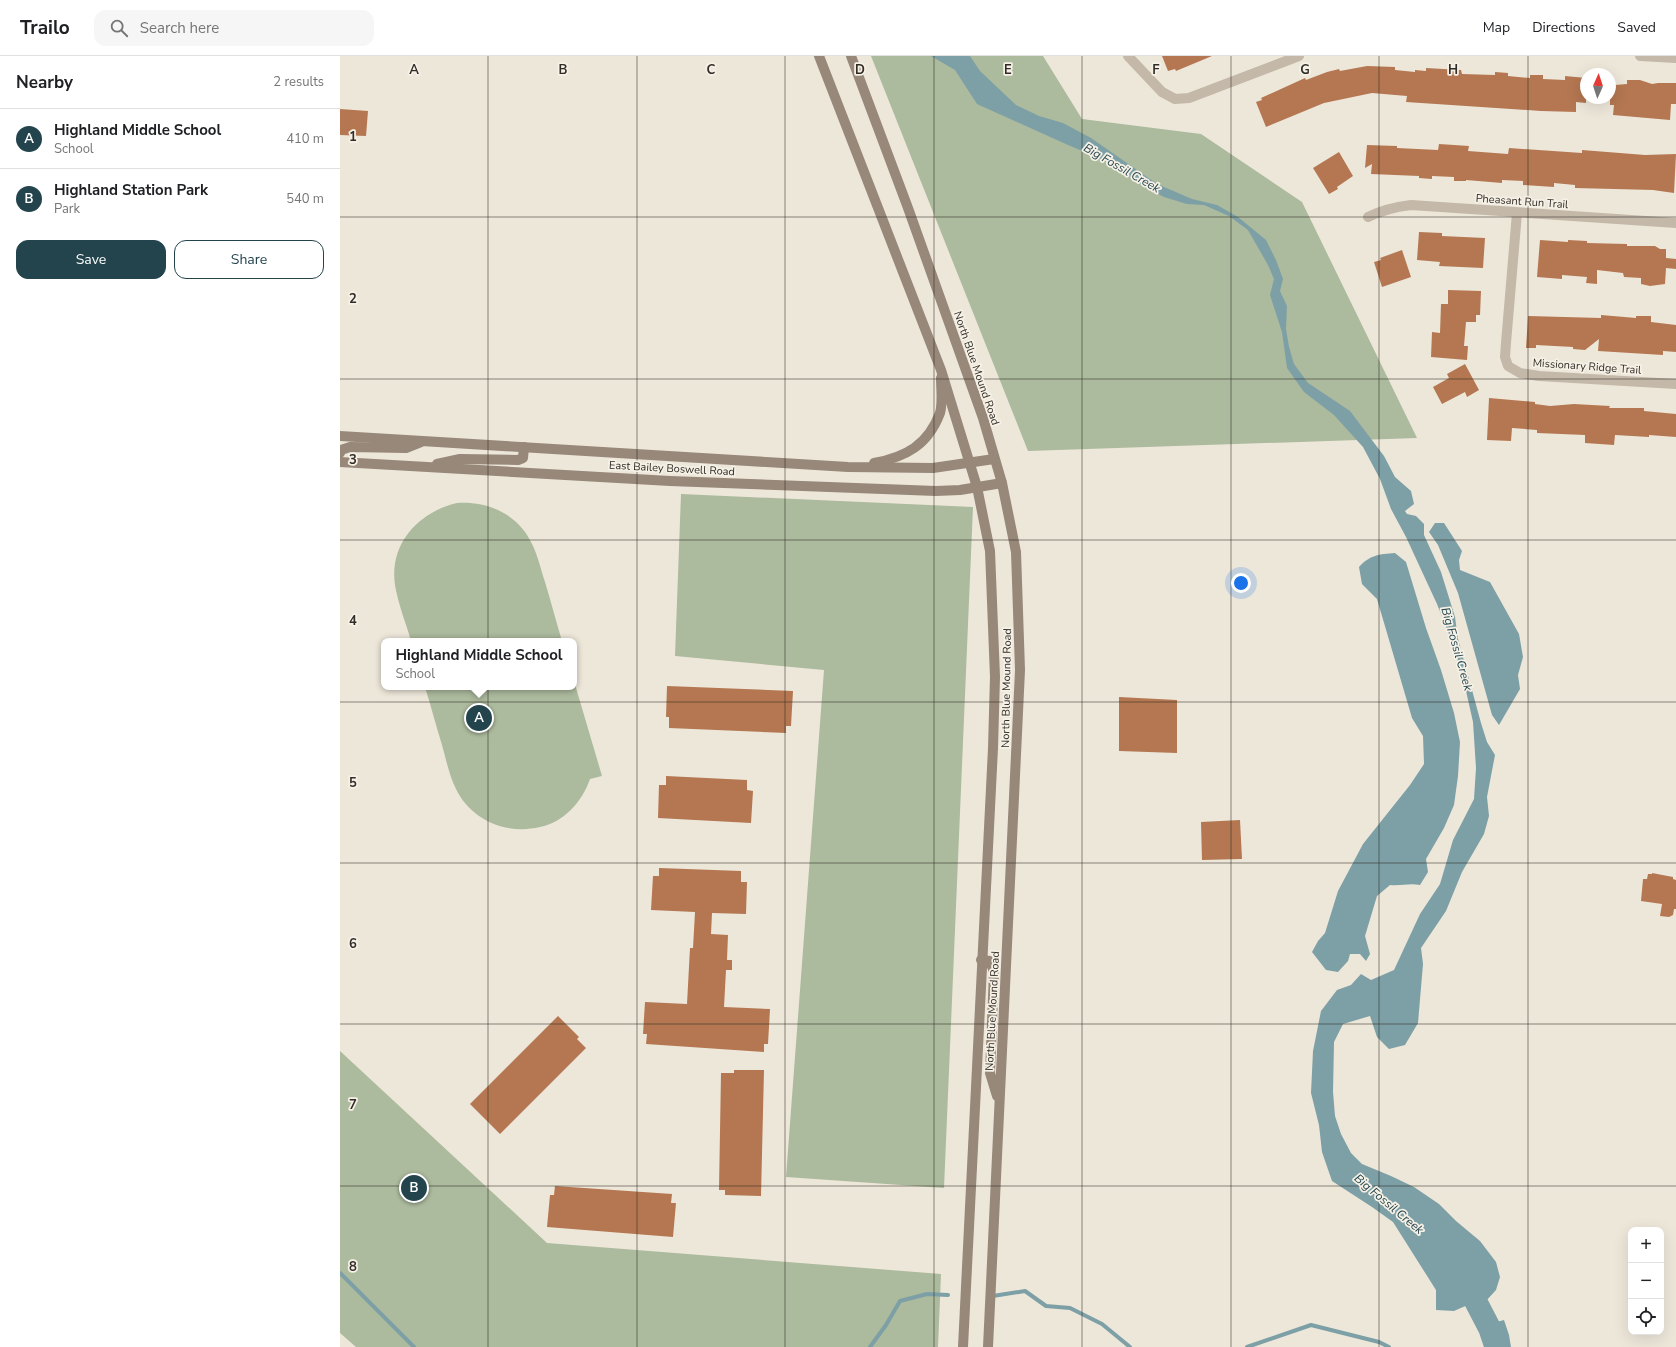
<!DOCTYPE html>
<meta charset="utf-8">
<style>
:root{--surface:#fff;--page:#f6f6f6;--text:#202124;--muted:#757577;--line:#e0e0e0;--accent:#23444d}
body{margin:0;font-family:"Nunito Sans",sans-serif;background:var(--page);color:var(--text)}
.controls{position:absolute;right:12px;bottom:12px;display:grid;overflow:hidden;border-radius:8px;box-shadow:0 4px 16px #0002}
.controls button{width:36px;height:36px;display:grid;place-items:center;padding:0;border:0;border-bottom:1px solid var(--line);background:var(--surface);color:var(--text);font:20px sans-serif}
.compass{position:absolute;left:1240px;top:12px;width:36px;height:36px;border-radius:50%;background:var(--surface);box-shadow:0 4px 16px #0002;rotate:3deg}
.you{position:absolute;left:901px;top:527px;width:14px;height:14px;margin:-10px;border:3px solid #fff;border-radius:50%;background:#1a73e8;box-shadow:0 0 0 6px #1a73e833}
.badge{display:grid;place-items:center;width:26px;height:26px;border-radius:50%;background:var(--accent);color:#fff;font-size:13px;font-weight:700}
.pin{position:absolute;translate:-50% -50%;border:2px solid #fff;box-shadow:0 1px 4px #0006}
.popup{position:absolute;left:41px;top:582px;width:196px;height:52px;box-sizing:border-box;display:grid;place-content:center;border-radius:8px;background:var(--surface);filter:drop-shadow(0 1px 3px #0005);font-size:13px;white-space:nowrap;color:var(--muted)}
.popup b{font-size:15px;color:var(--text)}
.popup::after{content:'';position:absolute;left:50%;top:100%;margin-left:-8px;border:8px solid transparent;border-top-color:var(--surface)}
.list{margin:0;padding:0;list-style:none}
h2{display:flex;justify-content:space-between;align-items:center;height:52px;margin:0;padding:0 16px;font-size:17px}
h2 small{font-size:13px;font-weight:400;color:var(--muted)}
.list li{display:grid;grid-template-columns:26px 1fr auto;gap:12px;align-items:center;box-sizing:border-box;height:60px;padding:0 16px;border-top:1px solid var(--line)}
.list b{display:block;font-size:15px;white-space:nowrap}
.list p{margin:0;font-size:13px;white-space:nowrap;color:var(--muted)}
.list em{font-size:13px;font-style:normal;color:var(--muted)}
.actions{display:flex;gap:8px;padding:12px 16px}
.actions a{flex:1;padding:9px 0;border:1px solid var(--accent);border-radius:12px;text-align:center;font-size:14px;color:var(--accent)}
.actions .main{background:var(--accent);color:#fff}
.icon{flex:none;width:22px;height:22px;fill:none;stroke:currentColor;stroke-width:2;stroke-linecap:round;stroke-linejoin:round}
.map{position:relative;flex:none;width:1336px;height:1291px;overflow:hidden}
header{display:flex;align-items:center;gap:24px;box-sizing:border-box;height:56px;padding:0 20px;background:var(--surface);border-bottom:1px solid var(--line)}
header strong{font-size:19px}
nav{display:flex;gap:22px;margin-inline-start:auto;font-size:14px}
.search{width:280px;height:36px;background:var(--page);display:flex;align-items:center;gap:10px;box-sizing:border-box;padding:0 14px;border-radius:12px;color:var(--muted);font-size:15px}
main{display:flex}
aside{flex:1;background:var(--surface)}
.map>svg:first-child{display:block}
</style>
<header>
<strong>Trailo</strong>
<div class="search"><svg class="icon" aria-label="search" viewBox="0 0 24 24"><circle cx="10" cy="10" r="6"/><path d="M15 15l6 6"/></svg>Search here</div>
<nav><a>Map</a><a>Directions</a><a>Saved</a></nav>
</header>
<main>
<aside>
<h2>Nearby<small>2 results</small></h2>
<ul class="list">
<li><span class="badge">A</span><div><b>Highland Middle School</b><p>School</p></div><em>410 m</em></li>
<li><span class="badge">B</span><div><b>Highland Station Park</b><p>Park</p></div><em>540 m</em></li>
</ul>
<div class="actions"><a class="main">Save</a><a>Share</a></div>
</aside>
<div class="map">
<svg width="1336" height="1291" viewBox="0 0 1336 1291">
<rect width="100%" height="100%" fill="#ede7da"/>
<!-- green -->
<g fill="#acba9d">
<path d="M 531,0 L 703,0 L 742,63 L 861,78 L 962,146 L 1077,382 L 688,395 Z"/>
<path d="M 341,438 L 633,451 L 604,1132 L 446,1121 L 484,614 L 335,600 Z"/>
<path d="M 117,447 C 149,445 179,459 192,488 C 198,500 201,514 205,526 C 211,546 216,565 222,585 L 71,585 C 66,567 58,548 55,529 C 49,487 79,456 117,447 Z"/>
<path d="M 234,625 L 262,720 L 250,723 C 242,746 224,766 200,771 C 166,779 131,764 116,733 C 109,719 106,703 102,689 C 96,670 91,650 85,631 L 234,631 Z"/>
<path d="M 0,995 L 207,1187 L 601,1218 L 598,1291 L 16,1291 L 0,1277 Z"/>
</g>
<!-- water -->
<g fill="#7d9fa6">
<path d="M 591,0 L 630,0 L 640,15 L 676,49 L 699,60 L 723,67 L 751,82 L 817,128 L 852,143 L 877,149 L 898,161 L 926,184 L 936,204 L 943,223 L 940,235 L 947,250 L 946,273 L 949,291 L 954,308 L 968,327 L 1010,355 L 1044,400 L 1055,421 L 1071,435 L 1074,448 L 1065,455 L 1067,458 L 1076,460 L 1084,468 L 1084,479 L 1101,516 L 1115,561 L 1118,583 L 1141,667 L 1147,686 L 1155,699 L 1147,741 L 1149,760 L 1144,778 L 1122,816 L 1106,855 L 1081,892 L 1083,908 L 1078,967 L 1065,989 L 1049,993 L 1037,981 L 1030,960 L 1003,968 L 994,986 L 993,1036 L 995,1060 L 1001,1078 L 1011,1097 L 1022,1108 L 1051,1120 L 1074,1131 L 1099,1148 L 1116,1165 L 1140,1185 L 1156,1206 L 1160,1221 L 1156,1234 L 1145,1246 L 1130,1248 L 1114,1255 L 1096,1254 L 1096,1234 L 1053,1166 L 1032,1151 L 992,1125 L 982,1096 L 979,1069 L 971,1037 L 973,995 L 981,955 L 997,934 L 1011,929 L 1021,918 L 1031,924 L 1054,914 L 1080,858 L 1100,828 L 1113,784 L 1134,743 L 1136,712 L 1133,666 L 1124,626 L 1113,588 L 1097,548 L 1066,481 L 1051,453 L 1040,423 L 1023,391 L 994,359 L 964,336 L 947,312 L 942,276 L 930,239 L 934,223 L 928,209 L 908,174 L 889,160 L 864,149 L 847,148 L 824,141 L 805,131 L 771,107 L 728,89 L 637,48 L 615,14 Z"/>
<path d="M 1095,467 L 1104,467 L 1122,495 L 1119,504 L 1120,514 L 1150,526 L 1179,578 L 1183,601 L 1178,619 L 1180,633 L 1159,669 L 1152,659 L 1118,537 L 1098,489 L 1089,476 Z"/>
<path d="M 1055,497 L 1066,506 L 1086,572 L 1101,614 L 1114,657 L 1120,686 L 1118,720 L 1114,749 L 1104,772 L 1086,803 L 1088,816 L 1080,829 C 1070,827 1061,830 1050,829 L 1037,840 L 1025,880 L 1030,898 L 1026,905 L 1020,898 L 1010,898 L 1008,905 L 998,916 L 986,914 L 972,896 L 978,885 L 985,877 L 998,835 L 1023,788 L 1070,729 L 1084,708 L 1083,680 L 1072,662 L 1037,543 L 1022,528 L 1019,511 C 1030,499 1039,498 1055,497 Z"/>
<path d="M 1164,1264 L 1169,1279 L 1171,1291 L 1146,1291 L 1142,1270 Z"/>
</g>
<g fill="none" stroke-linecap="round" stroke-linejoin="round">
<!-- stream -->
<g stroke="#7d9fa6" stroke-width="4">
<path d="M 0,1217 L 74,1291"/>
<path d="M 653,1240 L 685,1235 L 706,1250 L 730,1252 L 762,1268 L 790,1291"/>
<path d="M 530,1291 L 546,1269 L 560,1245 L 587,1238 L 608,1239"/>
<path d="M 907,1291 L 971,1269 L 1039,1286 L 1049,1291"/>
</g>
<!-- river -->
<path stroke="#7d9fa6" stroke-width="23" d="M 1122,1219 L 1150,1273 L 1156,1291"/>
</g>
<!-- building -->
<g fill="#b47751">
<path d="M 822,0 L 872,0 L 836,15 L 835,13 L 828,15 Z"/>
<path d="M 1027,10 L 1055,11 L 1055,14 L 1075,16 L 1075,14 L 1086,15 L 1086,12 L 1121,14 L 1122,18 L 1155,19 L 1155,16 L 1168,17 L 1168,20 L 1190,22 L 1190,19 L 1203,19 L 1203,23 L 1225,24 L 1225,20 L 1246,22 L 1246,47 L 1236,46 L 1236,56 L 1201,55 L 1066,46 L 1067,40 L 1032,37 L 984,47 L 926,71 L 916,46 L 922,44 L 921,42 L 965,22 L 966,24 L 987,16 L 999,13 L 1000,15 Z"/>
<path d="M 1287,24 L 1300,24 L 1312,28 L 1318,27 L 1336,27 L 1336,48 L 1331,48 L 1330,64 L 1273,59 L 1274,49 L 1270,49 L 1270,35 L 1275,35 L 1275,29 L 1287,28 Z"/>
<path d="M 0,53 L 28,55 L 26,80 L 0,79 Z"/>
<path d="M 1099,88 L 1129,90 L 1128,95 L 1168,98 L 1169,92 L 1242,97 L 1242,94 L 1305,99 L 1336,98 L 1334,137 L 1313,134 L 1235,132 L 1235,129 L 1214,127 L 1214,131 L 1183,129 L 1183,125 L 1162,124 L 1162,127 L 1126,124 L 1126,125 L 1114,125 L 1114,121 L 1092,120 L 1092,123 L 1079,122 L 1079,120 L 1031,118 L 1032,108 L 1025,112 L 1027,89 L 1057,90 L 1057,92 L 1098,94 Z"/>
<path d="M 999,96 L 1013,120 L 997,131 L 998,133 L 989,138 L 973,112 Z"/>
<path d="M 1079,176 L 1102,177 L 1102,180 L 1145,182 L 1143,212 L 1099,210 L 1100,206 L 1077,204 Z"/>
<path d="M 1200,184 L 1228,186 L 1228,184 L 1247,185 L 1247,187 L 1287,188 L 1287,190 L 1315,190 L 1320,193 L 1326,193 L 1326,202 L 1336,203 L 1336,213 L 1326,212 L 1325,228 L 1310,230 L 1301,228 L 1301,222 L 1284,221 L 1283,217 L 1257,214 L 1257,228 L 1246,227 L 1247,221 L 1222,219 L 1222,223 L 1197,221 Z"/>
<path d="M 1062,194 L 1071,221 L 1042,231 L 1034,206 L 1041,204 L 1040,202 Z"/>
<path d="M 1108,234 L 1141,235 L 1140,259 L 1136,259 L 1136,266 L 1126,266 L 1124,290 L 1128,290 L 1127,304 L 1091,301 L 1092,276 L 1100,277 L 1101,248 L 1108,248 Z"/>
<path d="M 1261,259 L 1296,262 L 1296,260 L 1311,260 L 1311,266 L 1336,269 L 1336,296 L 1323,295 L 1323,299 L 1258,295 L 1259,283 L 1245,294 L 1233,293 L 1233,291 L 1196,289 L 1196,292 L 1186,292 L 1188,260 L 1261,262 Z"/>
<path d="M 1125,308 L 1139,334 L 1127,341 L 1125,336 L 1102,348 L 1093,331 L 1109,322 L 1107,318 Z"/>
<path d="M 1149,342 L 1195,346 L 1195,348 L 1210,350 L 1234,348 L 1270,350 L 1269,352 L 1304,352 L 1304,355 L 1336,358 L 1336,381 L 1309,379 L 1309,381 L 1275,379 L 1274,389 L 1245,387 L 1245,379 L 1197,377 L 1197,374 L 1172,372 L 1171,385 L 1147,384 Z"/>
<path d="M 327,630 L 453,635 L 451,670 L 446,670 L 446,677 L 329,672 L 329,661 L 326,661 Z"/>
<path d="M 779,641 L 837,644 L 837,697 L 779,695 Z"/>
<path d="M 326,720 L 407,724 L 407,734 L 413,735 L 411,767 L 318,762 L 319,729 L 326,729 Z"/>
<path d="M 900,764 L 902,803 L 862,804 L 861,766 Z"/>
<path d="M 319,812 L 401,815 L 401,826 L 407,826 L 406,858 L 372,857 L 371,878 L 388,879 L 387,904 L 392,904 L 392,914 L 386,914 L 384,951 L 430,953 L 428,988 L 424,988 L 424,996 L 306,988 L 307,978 L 303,978 L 305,946 L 347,948 L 350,892 L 353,892 L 355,856 L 311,854 L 313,820 L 319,820 Z"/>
<path d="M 1312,817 L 1333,821 L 1333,823 L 1336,824 L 1336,853 L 1334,853 L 1333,859 L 1329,861 L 1320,860 L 1322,848 L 1301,845 L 1303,823 L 1307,823 L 1308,818 L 1312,818 Z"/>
<path d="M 218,960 L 239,981 L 237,983 L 246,992 L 160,1078 L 130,1048 Z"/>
<path d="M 394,1014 L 424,1014 L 421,1140 L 385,1139 L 385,1134 L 379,1134 L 381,1017 L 394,1017 Z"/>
<path d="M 215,1130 L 332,1138 L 331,1147 L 336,1147 L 333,1181 L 207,1171 L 210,1139 L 214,1139 Z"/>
</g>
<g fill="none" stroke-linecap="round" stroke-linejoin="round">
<!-- minor -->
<g stroke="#c4b8a8" stroke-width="10">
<path d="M 788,0 L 822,36 L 835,43 L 849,42 L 959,0"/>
<path d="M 1300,0 L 1336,2"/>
<path d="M 1177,157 L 1166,287 L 1165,301 L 1168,310 L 1180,317 L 1199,320 L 1336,328"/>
<path d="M 1028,161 C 1042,154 1055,151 1071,149 L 1336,167"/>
</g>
<!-- secondary -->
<g stroke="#97887a" stroke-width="10">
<path d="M 479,0 L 601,314 L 637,431 L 650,495 L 655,621 L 653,692 L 623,1291"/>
<path d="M 511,0 L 568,152 L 643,362 L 662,427 L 676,496 L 680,614 L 648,1291"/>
<path d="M 0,380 L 508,411 L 593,412 L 654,403"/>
<path d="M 0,397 L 1,394 L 10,391 L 66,392 L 81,386"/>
<path d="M 0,406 L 330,425 L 596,435 L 620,434 L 662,427"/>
<path d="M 534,407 C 566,401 588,389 600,357 C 603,347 601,333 601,322"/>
<path d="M 97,408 L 120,403 L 178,404 L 183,402 L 184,391"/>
<path d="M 641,904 L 650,905 L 654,916 L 650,1017 L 657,1040"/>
</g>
</g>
<!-- grid -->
<path fill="none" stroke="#322c27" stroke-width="1" stroke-opacity="0.55" d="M 148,0 L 148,1291M 297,0 L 297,1291M 445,0 L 445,1291M 594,0 L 594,1291M 742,0 L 742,1291M 891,0 L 891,1291M 1039,0 L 1039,1291M 1188,0 L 1188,1291M 0,161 L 1336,161M 0,323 L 1336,323M 0,484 L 1336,484M 0,646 L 1336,646M 0,807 L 1336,807M 0,968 L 1336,968M 0,1130 L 1336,1130"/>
<g text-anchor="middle" stroke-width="3.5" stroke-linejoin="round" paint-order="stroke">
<!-- street labels -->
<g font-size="11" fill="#322c27" stroke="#f6f1e6">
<text transform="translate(1182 145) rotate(4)" y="4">Pheasant Run Trail</text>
<text transform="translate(1247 310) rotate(4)" y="4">Missionary Ridge Trail</text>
<text transform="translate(637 312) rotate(71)" y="4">North Blue Mound Road</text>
<text transform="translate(332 412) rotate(3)" y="4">East Bailey Boswell Road</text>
<text transform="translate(666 632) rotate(-89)" y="4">North Blue Mound Road</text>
<text transform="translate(652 955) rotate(-87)" y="4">North Blue Mound Road</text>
</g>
<!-- water labels -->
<g font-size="12" font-style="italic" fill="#23444d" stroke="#f6f1e6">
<text transform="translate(782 112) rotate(30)" y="4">Big Fossil Creek</text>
<text transform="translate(1117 593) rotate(74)" y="4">Big Fossil Creek</text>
<text transform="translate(1049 1148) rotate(40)" y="4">Big Fossil Creek</text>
</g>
</g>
<g font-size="13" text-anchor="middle" font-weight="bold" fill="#322c27" stroke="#f6f1e6" stroke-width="3.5" stroke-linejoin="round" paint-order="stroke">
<text x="74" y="18">A</text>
<text x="223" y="18">B</text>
<text x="371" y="18">C</text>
<text x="520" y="18">D</text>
<text x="668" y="18">E</text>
<text x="816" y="18">F</text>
<text x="965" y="18">G</text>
<text x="1113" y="18">H</text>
<text x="13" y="85">1</text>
<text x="13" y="247">2</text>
<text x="13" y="408">3</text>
<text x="13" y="569">4</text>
<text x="13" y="731">5</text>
<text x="13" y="892">6</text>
<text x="13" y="1053">7</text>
<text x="13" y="1215">8</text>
</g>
</svg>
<div class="controls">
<button>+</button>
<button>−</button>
<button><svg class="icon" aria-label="locate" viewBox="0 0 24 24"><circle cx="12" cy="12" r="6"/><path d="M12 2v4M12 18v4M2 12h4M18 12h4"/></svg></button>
</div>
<svg class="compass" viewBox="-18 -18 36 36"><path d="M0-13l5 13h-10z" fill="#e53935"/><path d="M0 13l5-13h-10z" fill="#757577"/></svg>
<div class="you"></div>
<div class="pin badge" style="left:139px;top:662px">A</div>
<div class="popup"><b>Highland Middle School</b>School</div>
<div class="pin badge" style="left:74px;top:1132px">B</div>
</div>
</main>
